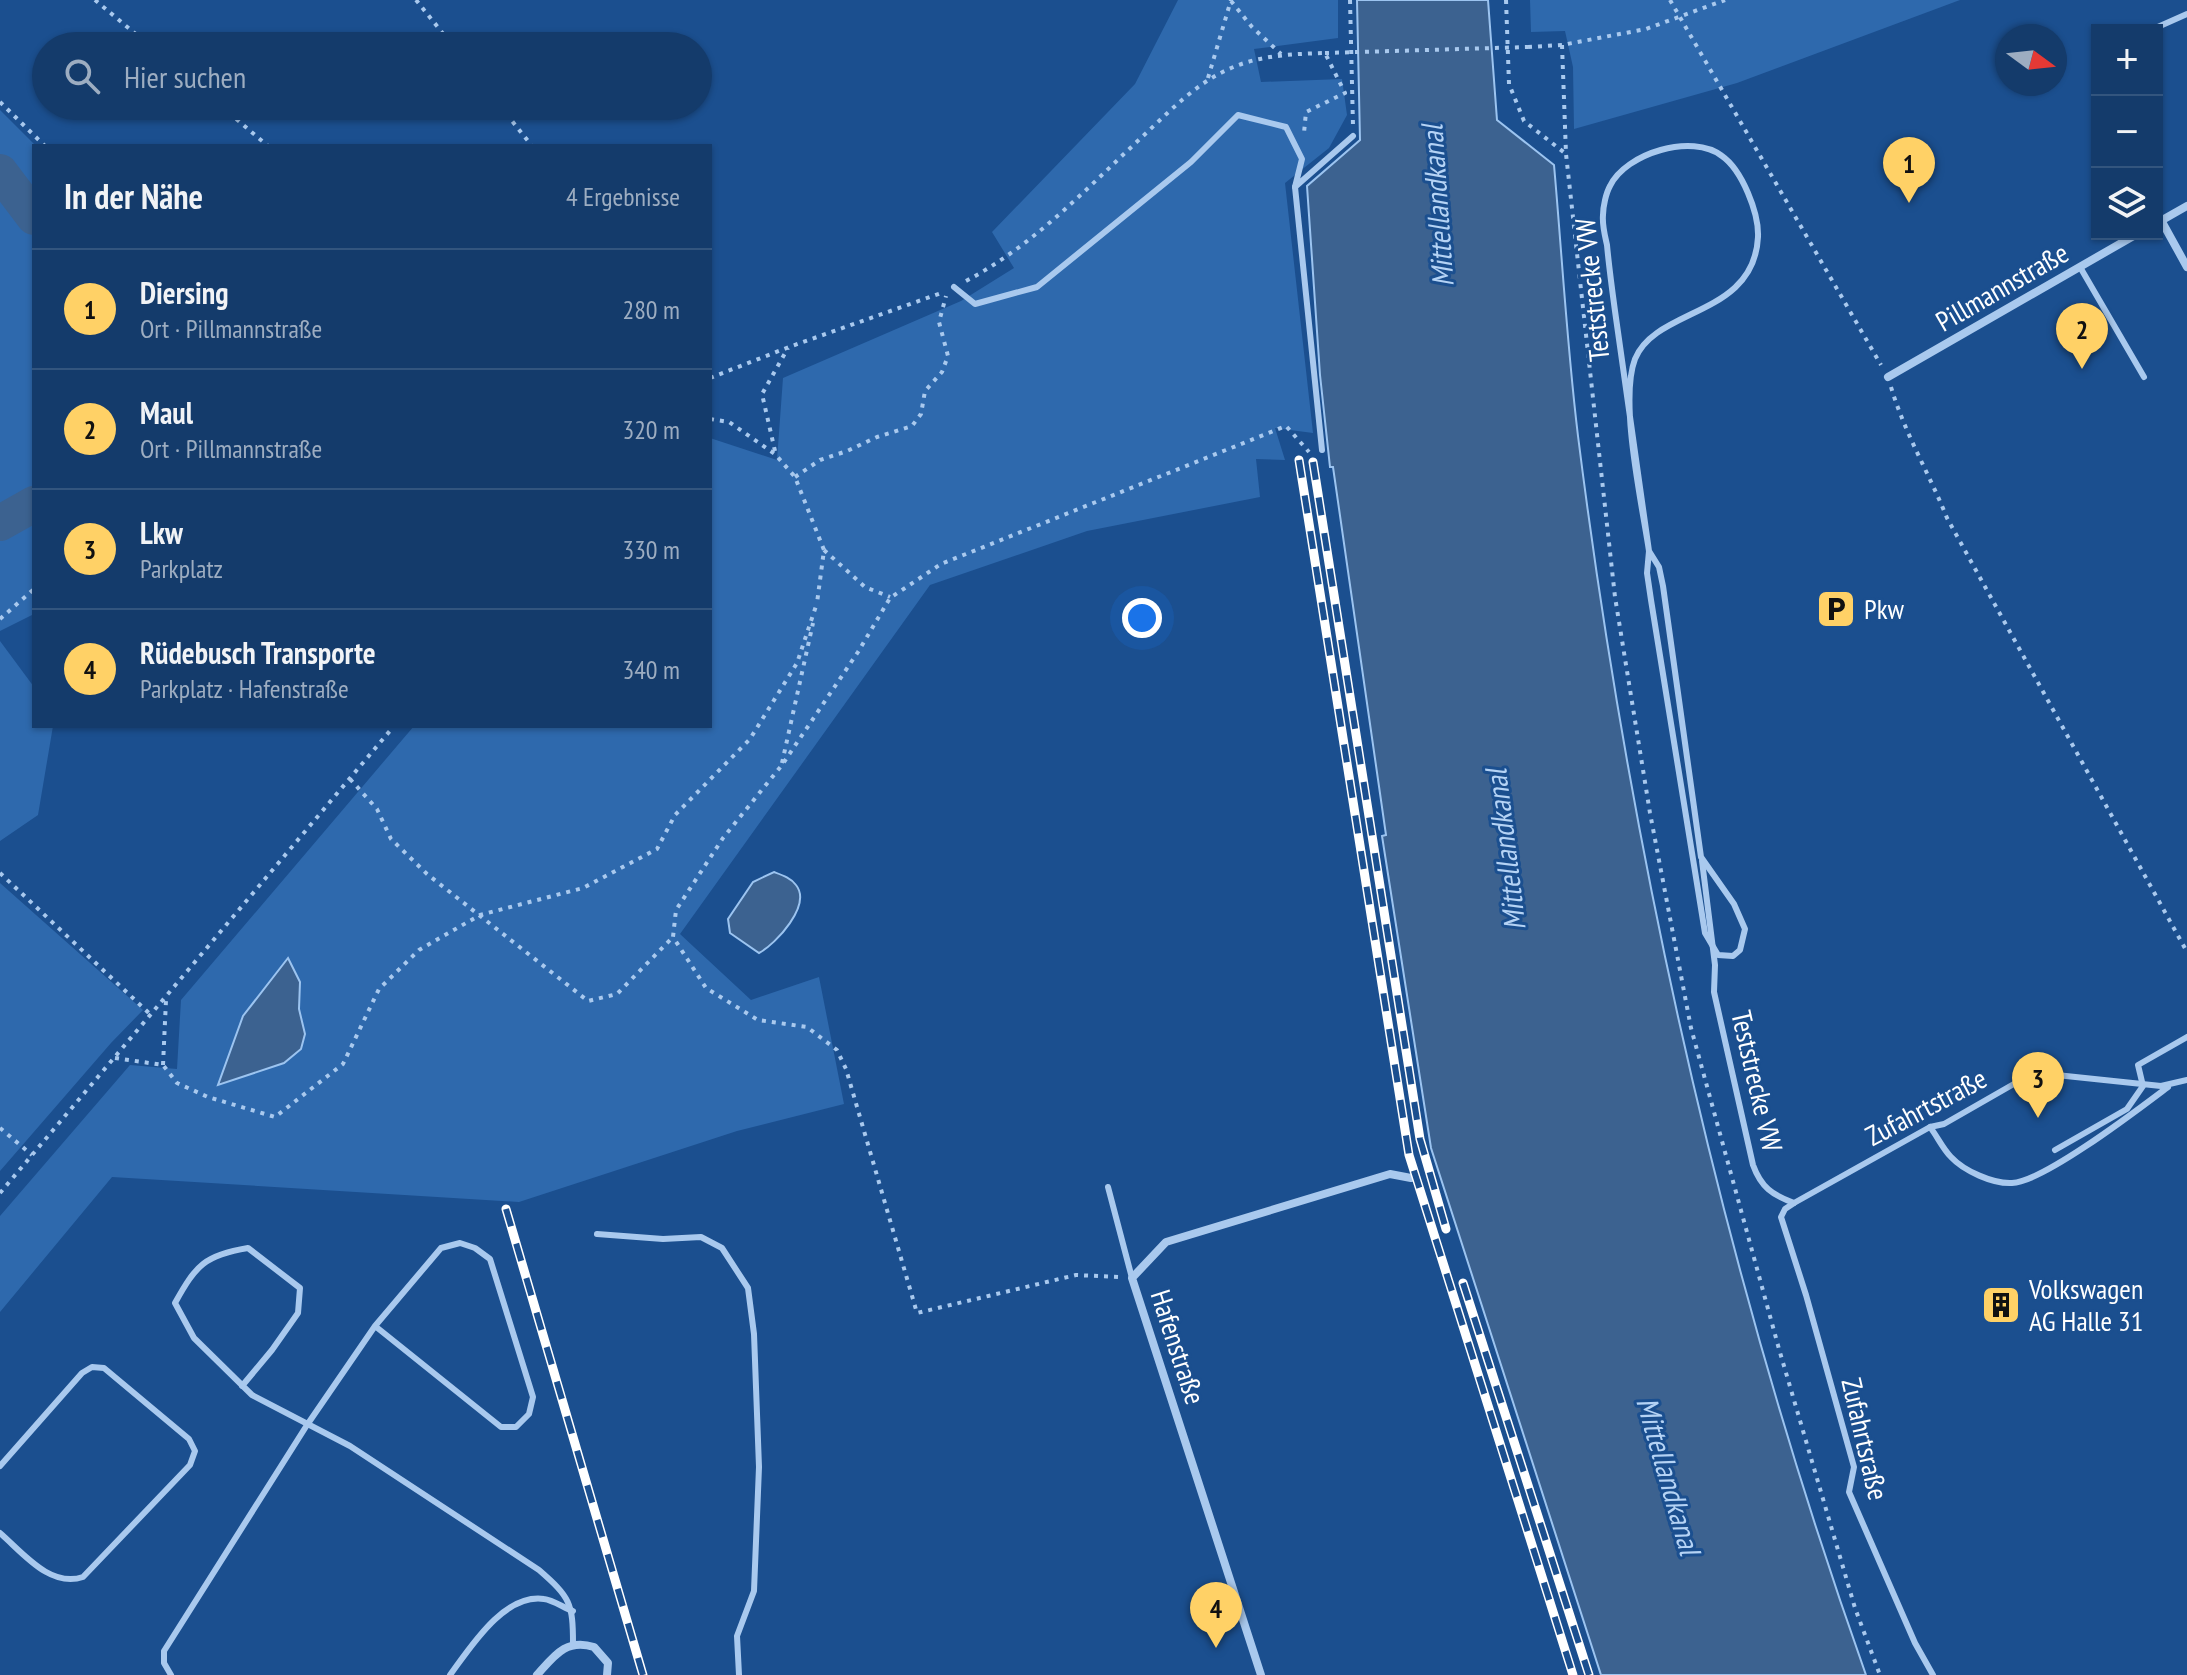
<!DOCTYPE html>
<html lang="de">
<meta charset="utf-8">
<style>
:root{--surface:#143b6b;--page:#1d4271;--text:#f1f3f6;--muted:#9dadc1;--line:#33557e;--accent:#ffd166}
body{margin:0;font-family:"PT Sans Narrow",sans-serif;background:var(--page);color:var(--text)}
.controls{position:absolute;right:24px;top:24px;display:grid;overflow:hidden;border-radius:0px;box-shadow:0 2px 6px #0004}
.controls button{width:72px;height:72px;display:grid;place-items:center;padding:0;border:0;border-bottom:2px solid var(--line);background:var(--surface);color:var(--text);font:40px sans-serif}
.compass{position:absolute;left:1995px;top:24px;width:72px;height:72px;border-radius:50%;background:var(--surface);box-shadow:0 2px 6px #0004;rotate:105deg}
.you{position:absolute;left:1142px;top:618px;width:28px;height:28px;margin:-20px;border:6px solid #fff;border-radius:50%;background:#1a73e8;box-shadow:0 0 0 12px #1a73e833}
.badge{display:grid;place-items:center;width:52px;height:52px;border-radius:50%;background:var(--accent);color:#111;font-size:26px;font-weight:700}
.pin{position:absolute;translate:-50% -66px;filter:drop-shadow(0 2px 4px #0008)}
.pin::after{content:'';position:absolute;top:42px;width:28px;height:24px;background:inherit;clip-path:polygon(0 0,100% 0,50% 100%)}
.list{margin:0;padding:0;list-style:none}
h2{display:flex;justify-content:space-between;align-items:center;height:104px;margin:0;padding:0 32px;font-size:34px}
h2 small{font-size:26px;font-weight:400;color:var(--muted)}
.list li{display:grid;grid-template-columns:52px 1fr auto;gap:24px;align-items:center;box-sizing:border-box;height:120px;padding:0 32px;border-top:2px solid var(--line)}
.list b{display:block;font-size:30px;white-space:nowrap}
.list p{margin:0;font-size:26px;white-space:nowrap;color:var(--muted)}
.list em{font-size:26px;font-style:normal;color:var(--muted)}
.icon{flex:none;width:44px;height:44px;fill:none;stroke:currentColor;stroke-width:2;stroke-linecap:round;stroke-linejoin:round}
.map{position:relative;flex:none;width:2187px;height:1675px;overflow:hidden}
.search{position:absolute;background:var(--surface);box-shadow:0 2px 6px #0004;left:32px;top:32px;width:680px;height:88px;display:flex;align-items:center;gap:20px;box-sizing:border-box;padding:0 28px;border-radius:44px;color:var(--muted);font-size:30px}
.panel{position:absolute;background:var(--surface);box-shadow:0 2px 6px #0004;left:32px;top:144px;width:680px;height:584px;border-radius:0px}
.map>svg:first-child{display:block}
</style>
<div class="map">
<svg width="2187" height="1675" viewBox="0 0 2187 1675">
<rect width="100%" height="100%" fill="#1b4f8f"/>
<!-- green -->
<g fill="#2e69ad">
<path d="M 1178,0 L 1338,0 L 1338,38 L 1254,49 L 1261,82 L 1342,79 L 1347,115 L 1329,148 L 1285,183 L 1313,433 L 1275,428 L 1285,460 L 1256,459 L 1260,497 L 1087,531 L 930,585 L 680,934 L 751,1000 L 819,977 L 844,1104 L 737,1131 L 519,1202 L 112,1177 L 0,1312 L 0,1216 L 130,1065 L 177,1069 L 181,1000 L 414,726 L 710,726 L 710,438 L 777,460 L 783,378 L 961,301 L 1014,268 L 992,232 L 1135,84 Z"/>
<path d="M 1530,0 L 1960,0 L 1737,83 L 1574,129 L 1573,67 L 1565,31 L 1531,32 Z"/>
<path d="M 0,110 L 36,146 L 34,146 L 34,614 L 0,631 Z"/>
<path d="M 0,641 L 34,687 L 34,726 L 53,726 L 38,815 L 0,841 Z"/>
<path d="M 0,883 L 143,1010 L 111,1043 L 0,1171 Z"/>
</g>
<!-- water -->
<g fill="#3c6290" stroke="#9cc4f0" stroke-width="2">
<path d="M 1357,0 L 1488,0 L 1497,120 L 1554,165 C 1562,255 1567,346 1578,436 C 1631,857 1724,1275 1866,1675 L 1601,1675 L 1431,1148 L 1382,836 L 1386,835 L 1333,467 L 1330,467 L 1320,375 L 1307,186 L 1360,140 Z"/>
<path d="M 774,872 C 782,875 791,878 796,885 C 812,905 776,944 759,953 L 730,933 L 728,919 L 753,882 Z"/>
<path d="M 288,958 L 300,982 L 299,1009 L 305,1034 L 301,1049 L 284,1063 L 218,1085 L 243,1016 Z"/>
</g>
<g fill="none" stroke-linecap="round" stroke-linejoin="round">
<!-- river -->
<g stroke="#3c6290" stroke-width="36">
<path d="M 0,172 L 34,217"/>
<path d="M 0,523 L 34,504"/>
</g>
<!-- path -->
<g stroke="#a9c9ee" stroke-width="4" stroke-dasharray="4 6" stroke-linecap="butt">
<path d="M 95,0 L 150,46"/>
<path d="M 416,0 L 453,46"/>
<path d="M 1350,0 L 1353,126"/>
<path d="M 1506,0 L 1509,84 L 1524,121 L 1566,154"/>
<path d="M 1670,0 L 1881,365"/>
<path d="M 1231,1 L 1252,27 L 1281,54"/>
<path d="M 1562,45 L 1566,154 L 1615,597 L 1650,813 L 1691,1028 L 1779,1349 L 1855,1608 L 1880,1675"/>
<path d="M 1528,47 L 1562,45 L 1646,29 L 1725,0"/>
<path d="M 1208,78 L 1231,0"/>
<path d="M 0,102 L 45,146"/>
<path d="M 221,106 L 268,146"/>
<path d="M 500,106 L 532,146"/>
<path d="M 966,281 C 1034,245 1086,189 1142,137 C 1169,112 1195,84 1229,69 C 1259,55 1293,54 1325,53 L 1345,93 L 1306,112 L 1304,133"/>
<path d="M 710,378 L 789,347 L 944,292"/>
<path d="M 1891,387 C 1905,434 1929,473 1947,518 L 2187,952"/>
<path d="M 710,419 L 729,422 L 775,454 L 795,477 L 824,550 L 817,603"/>
<path d="M 775,451 L 762,394 L 788,348"/>
<path d="M 795,477 L 820,460 L 847,451 L 877,437 L 912,426 L 921,414 L 925,391 L 942,372 L 948,356 L 939,322 L 946,296"/>
<path d="M 824,550 L 865,587 L 890,597"/>
<path d="M 0,619 L 34,589"/>
<path d="M 782,763 L 813,623"/>
<path d="M 350,779 L 377,809 L 391,839 L 427,874 L 588,1001 L 617,994 L 672,938"/>
<path d="M 0,873 L 152,1016"/>
<path d="M 115,1058 L 163,1065 L 177,1083 L 208,1097 L 275,1117 L 343,1064 L 379,989 L 419,950 L 480,915 L 583,888 L 657,849 L 675,815 L 750,739 L 797,663 L 817,603"/>
<path d="M 163,1065 L 166,1000"/>
<path d="M 0,1128 L 32,1155"/>
<path d="M 0,1193 L 394,726"/>
<path d="M 1118,1277 L 1076,1275 L 917,1313 L 846,1069 L 837,1050 L 807,1027 L 758,1020 L 706,988 L 673,937 L 676,910 L 723,838 L 782,765 L 858,652 L 890,598 L 941,564 L 1286,426 L 1309,452"/>
</g>
<!-- lane -->
<g stroke="#a9c9ee" stroke-width="6">
<path d="M 2151,30 L 2187,14"/>
<path d="M 1295,187 L 1322,450"/>
<path d="M 2080,267 L 2144,377"/>
<path d="M 954,287 L 975,304 L 1037,287 L 1191,162 L 1238,115 L 1286,127 L 1302,159 L 1295,187 L 1353,136"/>
<path d="M 1649,551 C 1638,471 1626,391 1615,311 C 1612,289 1609,267 1607,245 C 1605,236 1602,225 1603,215 C 1603,207 1606,193 1610,186 C 1626,153 1692,133 1722,156 C 1742,170 1759,213 1758,237 C 1754,317 1656,307 1635,359 C 1619,401 1642,504 1649,551 L 1647,573 L 1651,600 L 1705,933 L 1718,955 L 1733,956 L 1740,950 L 1745,929 L 1734,904 L 1701,857 L 1663,586 L 1659,567 L 1649,551"/>
<path d="M 1702,861 L 1715,965 L 1714,992 L 1753,1165 C 1761,1187 1772,1195 1794,1203"/>
<path d="M 1930,1127 C 1937,1136 1943,1149 1951,1157 C 1964,1171 1993,1184 2012,1183 C 2044,1182 2140,1108 2168,1087"/>
<path d="M 2055,1150 L 2127,1109 L 2143,1086 L 2138,1065 L 2187,1037"/>
<path d="M 1108,1187 L 1132,1278"/>
<path d="M 597,1234 L 663,1239 L 701,1237 L 722,1248 L 748,1288 L 754,1334 L 759,1467 L 754,1591 L 737,1636 L 739,1675"/>
<path d="M 242,1386 L 272,1350 L 298,1313 L 300,1288 L 248,1248 C 205,1255 196,1265 175,1303 L 194,1338 L 252,1395 L 350,1446 L 539,1570 C 570,1597 573,1603 573,1644"/>
<path d="M 0,1466 L 82,1373 L 92,1367 L 104,1368 L 189,1439 L 195,1451 L 190,1465 L 83,1577 C 50,1588 23,1553 0,1533"/>
<path d="M 171,1675 L 164,1663 L 164,1651 L 307,1425 L 375,1326 L 441,1248 L 460,1243 L 475,1248 L 490,1259 L 533,1397 L 529,1414 L 516,1427 L 501,1427 L 375,1326"/>
<path d="M 450,1675 C 470,1648 504,1593 544,1599 C 553,1600 564,1608 573,1611"/>
<path d="M 1933,1675 L 1915,1643 L 1849,1492 L 1854,1467 L 1806,1295 L 1781,1217 L 1785,1209 L 1794,1203 L 1930,1127 L 1944,1124 L 2026,1077 L 2047,1074 L 2161,1086 L 2187,1080"/>
</g>
<!-- street -->
<g stroke="#a9c9ee" stroke-width="8">
<path d="M 2161,220 L 2187,267"/>
<path d="M 2157,223 L 2187,206"/>
<path d="M 1888,377 L 2137,234"/>
<path d="M 537,1675 C 554,1656 566,1638 594,1647 L 608,1663 L 607,1675"/>
<path d="M 1261,1675 L 1132,1278 L 1166,1242 L 1390,1174 L 1411,1178"/>
</g>
<defs>
<g id="rail">
<path d="M 1299,460 L 1409,1155 L 1573,1675"/>
<path d="M 1313,462 L 1420,1139 L 1446,1229"/>
<path d="M 506,1209 L 643,1675"/>
<path d="M 1463,1283 L 1589,1675"/>
</g>
</defs>
<!-- rail casing -->
<use href="#rail" stroke="#fff" stroke-width="9"/>
<!-- rail -->
<use href="#rail" stroke="#1b4f8f" stroke-width="6" stroke-dasharray="18" stroke-linecap="butt"/>
<!-- path-bridge -->
<path stroke="#a9c9ee" stroke-width="4" stroke-dasharray="4 6" stroke-linecap="butt" d="M 1325,53 L 1528,47"/>
</g>
<!-- icons -->
<defs>
<symbol id="parking-square" viewBox="-11 -11 22 22"><rect x="-9" y="-9" width="18" height="18" rx="4" fill="#ffd166" stroke="#1b4f8f"/><path d="M-3.5-5.5H1a3.5 3.5 0 0 1 0 7H-1V5.5H-3.5ZM-1-3.4V-.6H.8a1.4 1.4 0 0 0 0-2.8Z" fill="#111"/></symbol>
<symbol id="building-square" viewBox="-11 -11 22 22"><rect x="-9" y="-9" width="18" height="18" rx="4" fill="#ffd166" stroke="#1b4f8f"/><path d="M-4-6H4V6H1V3H-1V6H-4ZM-2.5-4.3h1.7v1.8h-1.7ZM.8-4.3h1.7v1.8H.8ZM-2.5-1h1.7V.8h-1.7ZM.8-1h1.7V.8H.8Z" fill="#111"/></symbol>
</defs>
<g fill-rule="evenodd">
<use href="#parking-square" x="1814" y="587" width="44" height="44"/>
<use href="#building-square" x="1979" y="1283" width="44" height="44"/>
</g>
<g text-anchor="middle" stroke-width="6" stroke-linejoin="round" paint-order="stroke">
<!-- street labels -->
<g font-size="28" fill="#fff" stroke="#1b4f8f">
<text transform="translate(2002 287) rotate(-30)" y="10">Pillmannstraße</text>
<text transform="translate(1592 290) rotate(-96)" y="10">Teststrecke VW</text>
<text transform="translate(1757 1081) rotate(77)" y="10">Teststrecke VW</text>
<text transform="translate(1926 1107) rotate(-28)" y="10">Zufahrtstraße</text>
<text transform="translate(1178 1347) rotate(72)" y="10">Hafenstraße</text>
<text transform="translate(1865 1439) rotate(77)" y="10">Zufahrtsraße</text>
</g>
<!-- poi labels -->
<g font-size="28" fill="#fff" stroke="#1b4f8f" text-anchor="start">
<text x="1864" y="619">Pkw</text>
<text x="2029" y="1299">Volkswagen<tspan x="2029" dy="32">AG Halle 31</tspan></text>
</g>
<!-- water labels -->
<g font-size="30" font-style="italic" fill="#b5d3f5" stroke="#1b4f8f">
<text transform="translate(1438 206) rotate(-94)" y="10">Mittellandkanal</text>
<text transform="translate(1506 850) rotate(-97)" y="10">Mittellandkanal</text>
<text transform="translate(1668 1476) rotate(74)" y="10">Mittellandkanal</text>
</g>
</g>
</svg>
<div class="controls">
<button>+</button>
<button>−</button>
<button><svg class="icon" aria-label="layers" viewBox="0 0 24 24"><path d="M12 4l9 5-9 5-9-5zM3 14l9 5 9-5"/></svg></button>
</div>
<svg class="compass" viewBox="-18 -18 36 36"><path d="M0-13l5 13h-10z" fill="#e53935"/><path d="M0 13l5-13h-10z" fill="#9dadc1"/></svg>
<div class="you"></div>
<div class="pin badge" style="left:1909px;top:203px">1</div>
<div class="pin badge" style="left:2082px;top:369px">2</div>
<div class="pin badge" style="left:2038px;top:1118px">3</div>
<div class="pin badge" style="left:1216px;top:1648px">4</div>
<div class="search"><svg class="icon" aria-label="search" viewBox="0 0 24 24"><circle cx="10" cy="10" r="6"/><path d="M15 15l6 6"/></svg>Hier suchen</div>
<section class="panel">
<h2>In der Nähe<small>4 Ergebnisse</small></h2>
<ul class="list">
<li><span class="badge">1</span><div><b>Diersing</b><p>Ort · Pillmannstraße</p></div><em>280 m</em></li>
<li><span class="badge">2</span><div><b>Maul</b><p>Ort · Pillmannstraße</p></div><em>320 m</em></li>
<li><span class="badge">3</span><div><b>Lkw</b><p>Parkplatz</p></div><em>330 m</em></li>
<li><span class="badge">4</span><div><b>Rüdebusch Transporte</b><p>Parkplatz · Hafenstraße</p></div><em>340 m</em></li>
</ul>
</section>
</div>
